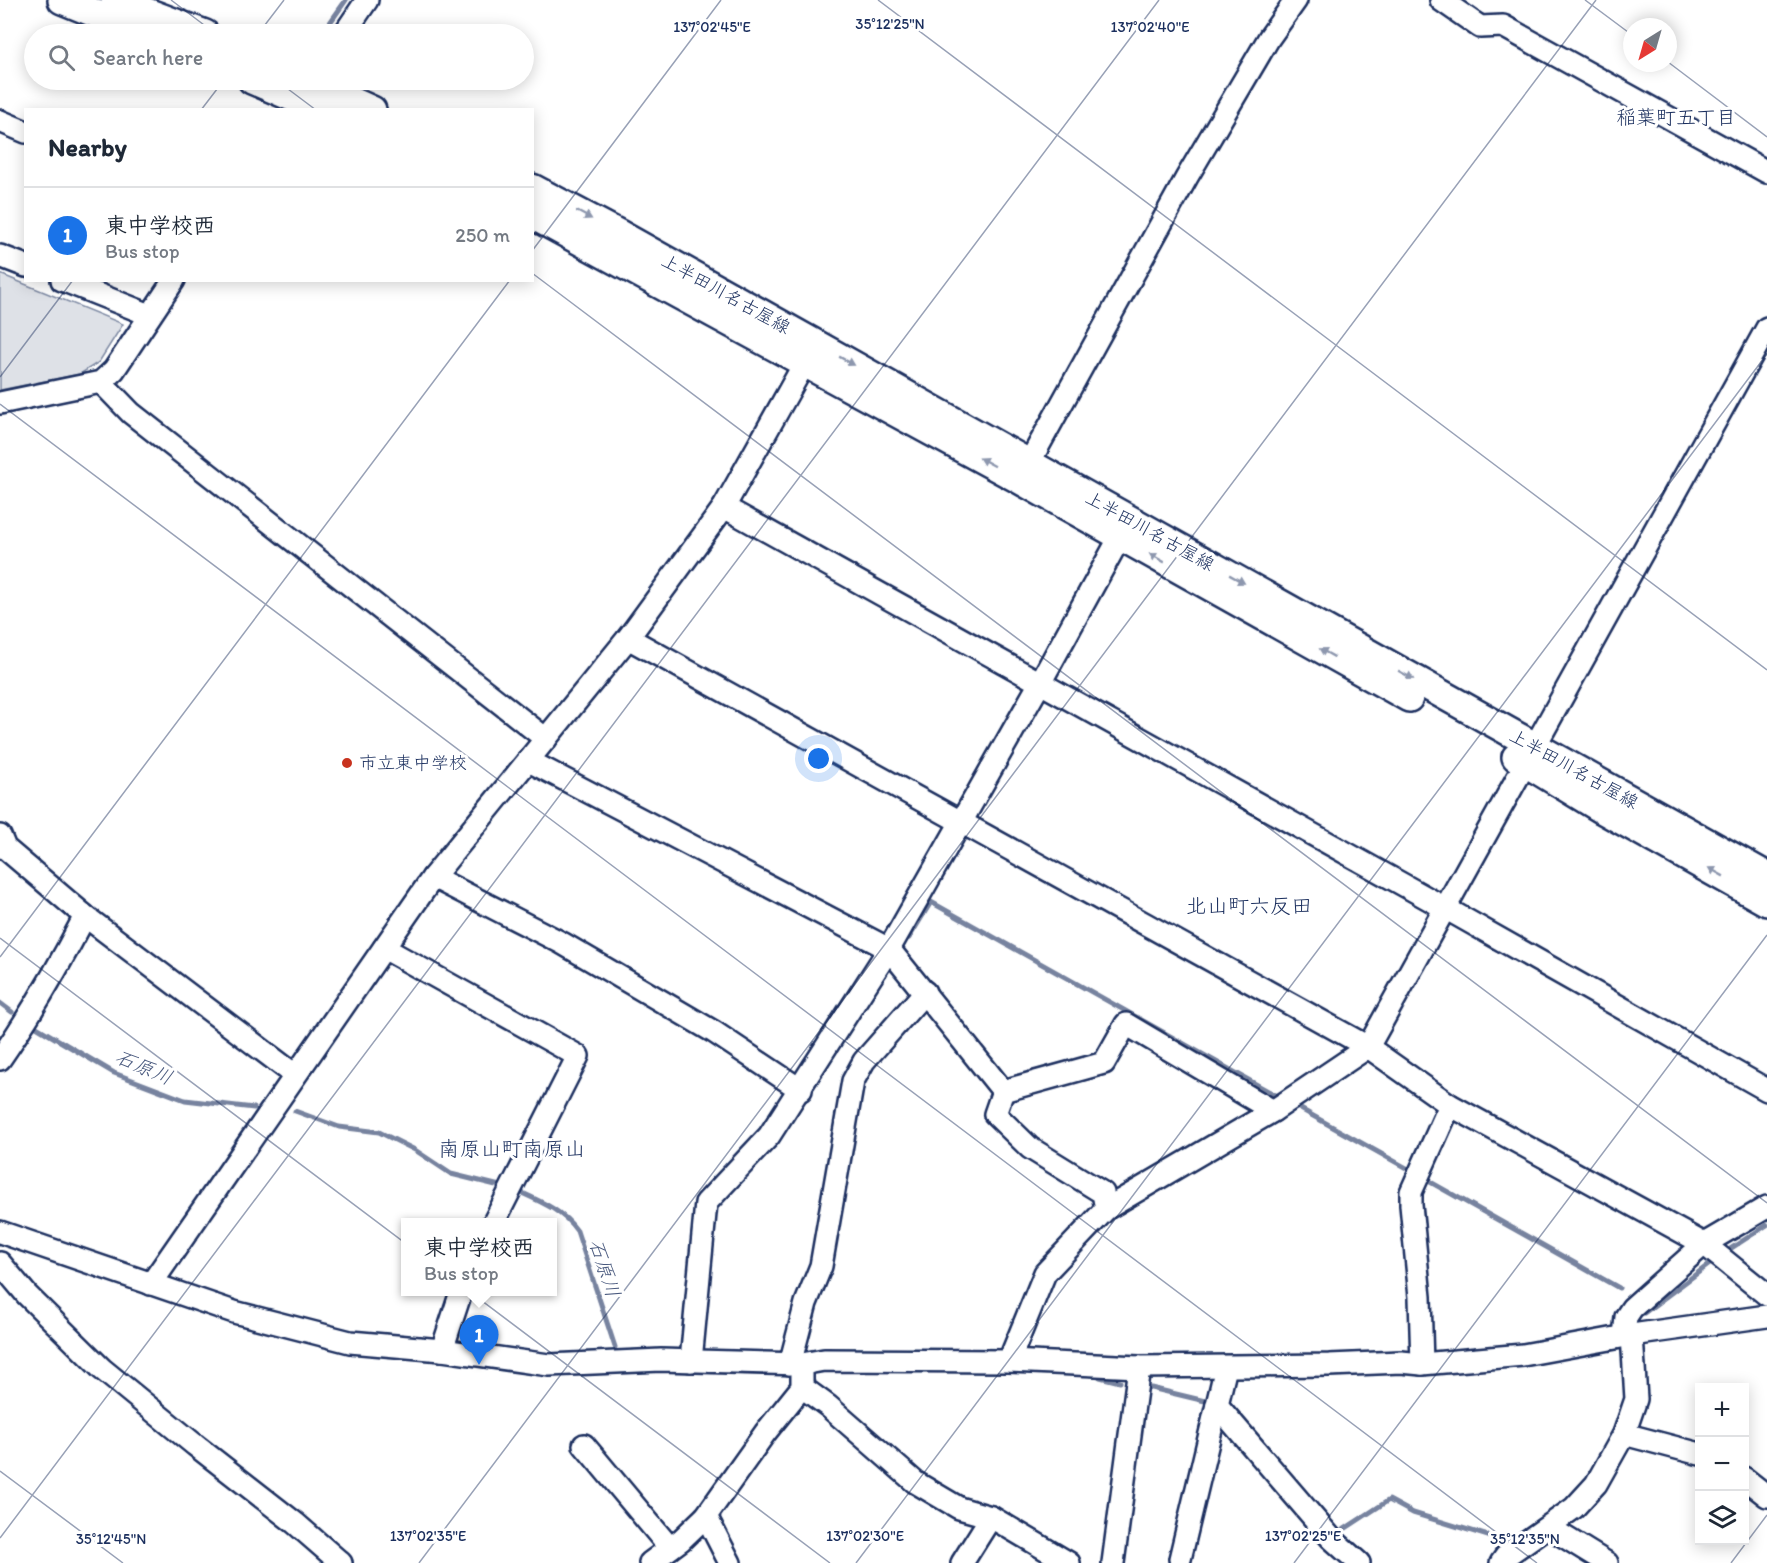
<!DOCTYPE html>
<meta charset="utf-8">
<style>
:root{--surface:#fff;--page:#f2f2f3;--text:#1f2937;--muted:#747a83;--line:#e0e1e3;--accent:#1a73e8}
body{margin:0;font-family:Itim,"Klee One",sans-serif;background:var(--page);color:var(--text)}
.controls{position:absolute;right:18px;bottom:18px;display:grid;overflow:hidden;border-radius:0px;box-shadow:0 3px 15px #0003}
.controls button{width:54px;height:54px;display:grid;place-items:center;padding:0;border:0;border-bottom:2px solid var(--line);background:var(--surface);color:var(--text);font:30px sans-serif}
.compass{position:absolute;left:1623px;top:18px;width:54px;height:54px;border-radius:50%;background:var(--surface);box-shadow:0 3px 15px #0003;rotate:217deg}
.you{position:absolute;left:819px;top:759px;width:21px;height:21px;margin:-15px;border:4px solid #fff;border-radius:50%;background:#1a73e8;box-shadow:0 0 0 9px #1a73e833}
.badge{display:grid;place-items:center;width:39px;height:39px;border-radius:50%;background:var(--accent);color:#fff;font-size:20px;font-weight:700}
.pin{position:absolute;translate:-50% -50px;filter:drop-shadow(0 2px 3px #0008)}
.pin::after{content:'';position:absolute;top:32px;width:21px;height:18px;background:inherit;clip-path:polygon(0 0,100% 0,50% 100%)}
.popup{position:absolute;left:401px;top:1218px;width:156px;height:78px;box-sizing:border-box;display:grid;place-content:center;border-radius:0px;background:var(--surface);filter:drop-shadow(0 2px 4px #0005);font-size:20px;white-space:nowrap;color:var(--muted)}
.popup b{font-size:22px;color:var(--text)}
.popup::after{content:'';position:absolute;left:50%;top:100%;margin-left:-12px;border:12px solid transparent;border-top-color:var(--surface)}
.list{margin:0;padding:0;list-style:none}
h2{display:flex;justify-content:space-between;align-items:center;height:78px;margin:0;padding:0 24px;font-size:26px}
h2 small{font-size:20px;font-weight:400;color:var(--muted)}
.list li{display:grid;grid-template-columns:39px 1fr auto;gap:18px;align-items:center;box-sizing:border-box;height:96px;padding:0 24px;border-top:2px solid var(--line)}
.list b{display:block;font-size:22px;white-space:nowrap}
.list p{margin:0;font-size:20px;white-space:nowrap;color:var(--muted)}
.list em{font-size:20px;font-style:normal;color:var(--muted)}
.icon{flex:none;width:33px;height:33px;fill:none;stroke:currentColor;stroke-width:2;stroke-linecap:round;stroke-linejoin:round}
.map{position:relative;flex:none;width:1767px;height:1563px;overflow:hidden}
.search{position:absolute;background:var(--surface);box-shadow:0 3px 15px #0003;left:24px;top:24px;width:510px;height:66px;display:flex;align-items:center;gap:15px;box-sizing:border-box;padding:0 21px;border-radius:33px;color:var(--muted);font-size:22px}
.panel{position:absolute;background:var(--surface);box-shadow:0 3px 15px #0003;left:24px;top:108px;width:510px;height:174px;border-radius:0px}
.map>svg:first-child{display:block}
</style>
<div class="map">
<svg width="1767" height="1563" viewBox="0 0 1767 1563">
<rect width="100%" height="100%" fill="#fff"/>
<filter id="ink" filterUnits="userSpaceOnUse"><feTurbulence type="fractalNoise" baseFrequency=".0167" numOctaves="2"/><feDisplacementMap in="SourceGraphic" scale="12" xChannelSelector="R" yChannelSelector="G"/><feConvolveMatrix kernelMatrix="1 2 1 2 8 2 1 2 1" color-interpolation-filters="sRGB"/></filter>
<g filter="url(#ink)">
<!-- green -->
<path fill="#dee1e7" stroke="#7c88a2" stroke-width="1.5" d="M 0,274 L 123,324 L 99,362 L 80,374 L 0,390 Z"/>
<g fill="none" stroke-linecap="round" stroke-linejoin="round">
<!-- stream -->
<g stroke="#77839f" stroke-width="5">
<path d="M 322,34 L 346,0"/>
<path d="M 909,938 L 931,902 L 1279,1097"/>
<path d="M 0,1003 L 12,1012"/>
<path d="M 33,1025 L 114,1073 L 185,1100 L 254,1108"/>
<path d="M 1297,1107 L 1410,1170"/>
<path d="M 295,1111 L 339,1127 L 379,1132 L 415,1150 L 451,1174 L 500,1186"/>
<path d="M 1425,1179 L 1619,1288"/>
<path d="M 520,1192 C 542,1202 563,1211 577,1231 L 615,1347"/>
<path d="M 1730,1249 L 1767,1225"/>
<path d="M 1644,1313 L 1715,1260"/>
<path d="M 1100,1377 L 1120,1382"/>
<path d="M 1151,1388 L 1205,1401"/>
<path d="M 1343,1530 L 1389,1500 L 1413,1513 L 1498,1539"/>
</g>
<defs>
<g id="minor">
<path d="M 1441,0 L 1480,27 L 1503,26 L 1767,172"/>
<path d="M 344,34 L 367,0"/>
<path d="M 0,121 L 26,132"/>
<path d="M 0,256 L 26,266"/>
<path d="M 62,280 L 150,315"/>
<path d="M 101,382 L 131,413 L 546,739"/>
<path d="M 0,403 L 101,382 L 114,370 L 174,280"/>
<path d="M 1029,463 L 1187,177 L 1269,38 L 1296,0"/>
<path d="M 724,507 L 1445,908 L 1767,1090"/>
<path d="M 628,638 L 1368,1047 L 1450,1105 L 1704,1244 L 1767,1295"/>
<path d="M 529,761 L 889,949 L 1003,1091 L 995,1114 L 1030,1148 L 1103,1193 L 1106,1209"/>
<path d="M 0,836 L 5,848 L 85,916 L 295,1075"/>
<path d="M 433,877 L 562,943 L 714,1032 L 801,1090"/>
<path d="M 384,948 L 578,1056 L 494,1222"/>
<path d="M 0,1059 C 32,1013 59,966 85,916"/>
<path d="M 1003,1091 L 1104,1063 L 1126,1024 L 1273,1111"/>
<path d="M 0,1232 L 234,1312 L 350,1342 L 442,1350 L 549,1365 L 661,1360 L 802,1364 L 824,1360 L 1009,1361 L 1139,1367 L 1329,1365 L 1401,1362 L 1422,1364 L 1523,1355 L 1632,1335 L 1767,1316"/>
<path d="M 0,1263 L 27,1295 L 102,1369 L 195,1445 L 295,1523 L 341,1563"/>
<path d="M 151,1284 L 433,877 L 628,638 L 724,507 L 812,350"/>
<path d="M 1624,1336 L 1626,1317 L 1632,1308 L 1704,1244 L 1767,1207"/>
<path d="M 442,1350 L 461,1292"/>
<path d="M 691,1361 L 706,1203 L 769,1136 L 889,949 L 1040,683 L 1120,537"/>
<path d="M 1009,1361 L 1045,1273 L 1106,1209 L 1273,1111 L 1368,1047 L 1767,328"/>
<path d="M 790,1364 L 806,1303 L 821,1266 L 853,1081 L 864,1061 L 925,992"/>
<path d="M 1422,1364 L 1420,1297 L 1411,1205 L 1411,1192 L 1450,1105"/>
<path d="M 802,1387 L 828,1406 L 915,1482 L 959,1508 L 991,1517 L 962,1563"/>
<path d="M 1217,1405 L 1331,1538 L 1359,1563"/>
<path d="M 1624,1434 L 1700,1454"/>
<path d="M 584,1445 L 670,1548"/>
<path d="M 1744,1478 L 1767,1496"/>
<path d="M 706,1516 L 730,1563"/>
<path d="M 991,1517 L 1069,1563"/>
<path d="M 1550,1528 L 1607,1563"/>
<path d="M 1180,1559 L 1226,1367"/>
<path d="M 650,1563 L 681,1540 L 706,1516 L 765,1433 L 802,1387 L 802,1373"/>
<path d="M 1113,1563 L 1139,1367"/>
<path d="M 1501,1563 L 1506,1556 L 1574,1508 L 1596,1484 L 1624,1434 L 1636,1399 L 1632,1335"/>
</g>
<g id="major">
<path d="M 62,0 L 146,34"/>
<path d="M 115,0 L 205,34"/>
<path d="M 252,80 L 322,110"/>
<path d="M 306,80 L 372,110"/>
<path d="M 532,188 L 621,235 L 1767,876"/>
<path d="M 532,215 L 1020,480 L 1409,698"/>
<path d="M 1516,757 L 1603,810 L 1767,902"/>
</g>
</defs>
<!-- minor casing -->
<use href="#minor" stroke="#1b2f5e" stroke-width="26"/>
<!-- major casing -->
<use href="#major" stroke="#1b2f5e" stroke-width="32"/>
<!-- minor -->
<use href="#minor" stroke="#fff" stroke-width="21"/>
<!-- major -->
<use href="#major" stroke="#fff" stroke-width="27"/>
</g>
<!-- one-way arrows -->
<defs><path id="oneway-solid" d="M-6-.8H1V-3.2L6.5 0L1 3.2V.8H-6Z" transform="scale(1.5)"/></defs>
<g fill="#8d97ae">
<use href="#oneway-solid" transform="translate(584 215) rotate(28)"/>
<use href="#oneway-solid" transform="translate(847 361) rotate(29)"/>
<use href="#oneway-solid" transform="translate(987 462) rotate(-152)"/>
<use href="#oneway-solid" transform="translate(1157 558) rotate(-151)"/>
<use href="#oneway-solid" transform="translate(1237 579) rotate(29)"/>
<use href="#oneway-solid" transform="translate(1327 653) rotate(-151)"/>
<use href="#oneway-solid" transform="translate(1406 675) rotate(29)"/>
<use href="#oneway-solid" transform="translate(1716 872) rotate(-151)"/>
</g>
</g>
<!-- ticks -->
<path fill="none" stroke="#1b2f5e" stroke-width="1.5" stroke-opacity="0.45" d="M 171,0 L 216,34M 878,0 L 1767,670M 1585,0 L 1632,35M 258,34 L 284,0M 1668,62 L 1767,137M 276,80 L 316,110M 201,110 L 224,80M 532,251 L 721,0M 532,273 L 1767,1203M 0,377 L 73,280M 0,404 L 1537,1563M 0,938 L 830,1563M 0,957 L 510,280M 0,1471 L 123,1563M 0,1538 L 1159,0M 419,1563 L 1596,0M 856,1563 L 1767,354M 1294,1563 L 1767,935M 1731,1563 L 1767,1515"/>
<!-- markers -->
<circle fill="#c8321e" stroke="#fff" stroke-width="2" cx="347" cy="763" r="6"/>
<g text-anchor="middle" stroke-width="6" stroke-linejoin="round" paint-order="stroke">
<!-- street labels -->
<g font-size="18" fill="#1b2f5e" stroke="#fff">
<text transform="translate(726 294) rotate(29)" y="6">上半田川名古屋線</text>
<text transform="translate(1150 531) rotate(29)" y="6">上半田川名古屋線</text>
<text transform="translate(1574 769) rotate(29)" y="6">上半田川名古屋線</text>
</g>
<!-- poi labels -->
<g font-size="18" fill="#1b2f5e" stroke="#fff" text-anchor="start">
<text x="359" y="769">市立東中学校</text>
</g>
<!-- neighbourhood labels -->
<g font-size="20" fill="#1b2f5e" stroke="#fff">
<text x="1676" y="124">稲葉町五丁目</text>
</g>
<!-- water labels -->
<g font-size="20" font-style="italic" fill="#49597e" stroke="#fff">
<text transform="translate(144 1067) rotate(23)" y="7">石原川</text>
<text transform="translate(605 1268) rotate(72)" y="7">石原川</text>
</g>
<!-- quarter labels -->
<g font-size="21" fill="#1b2f5e" stroke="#fff">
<text x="1249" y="913">北山町六反田</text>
<text x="512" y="1156">南原山町南原山</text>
</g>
</g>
<g font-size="15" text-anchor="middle" fill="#1b2f5e" stroke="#fff" stroke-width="6" stroke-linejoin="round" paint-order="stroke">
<text x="890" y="29">35°12'25"N</text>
<text x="712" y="32">137°02'45"E</text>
<text x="1150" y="32">137°02'40"E</text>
<text x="428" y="1541">137°02'35"E</text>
<text x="865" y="1541">137°02'30"E</text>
<text x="1303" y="1541">137°02'25"E</text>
<text x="111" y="1544">35°12'45"N</text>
<text x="1525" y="1544">35°12'35"N</text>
</g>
</svg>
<div class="controls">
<button>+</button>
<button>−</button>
<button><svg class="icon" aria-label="layers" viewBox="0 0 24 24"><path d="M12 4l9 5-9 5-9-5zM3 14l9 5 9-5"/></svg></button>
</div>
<svg class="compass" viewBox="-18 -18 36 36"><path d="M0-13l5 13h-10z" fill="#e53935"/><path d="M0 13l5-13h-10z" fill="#747a83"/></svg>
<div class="you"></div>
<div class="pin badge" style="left:479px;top:1365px">1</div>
<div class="popup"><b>東中学校西</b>Bus stop</div>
<div class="search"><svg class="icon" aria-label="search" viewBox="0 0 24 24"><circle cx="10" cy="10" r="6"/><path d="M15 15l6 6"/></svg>Search here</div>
<section class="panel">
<h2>Nearby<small></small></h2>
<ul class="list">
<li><span class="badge">1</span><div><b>東中学校西</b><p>Bus stop</p></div><em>250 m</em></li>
</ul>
</section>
</div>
